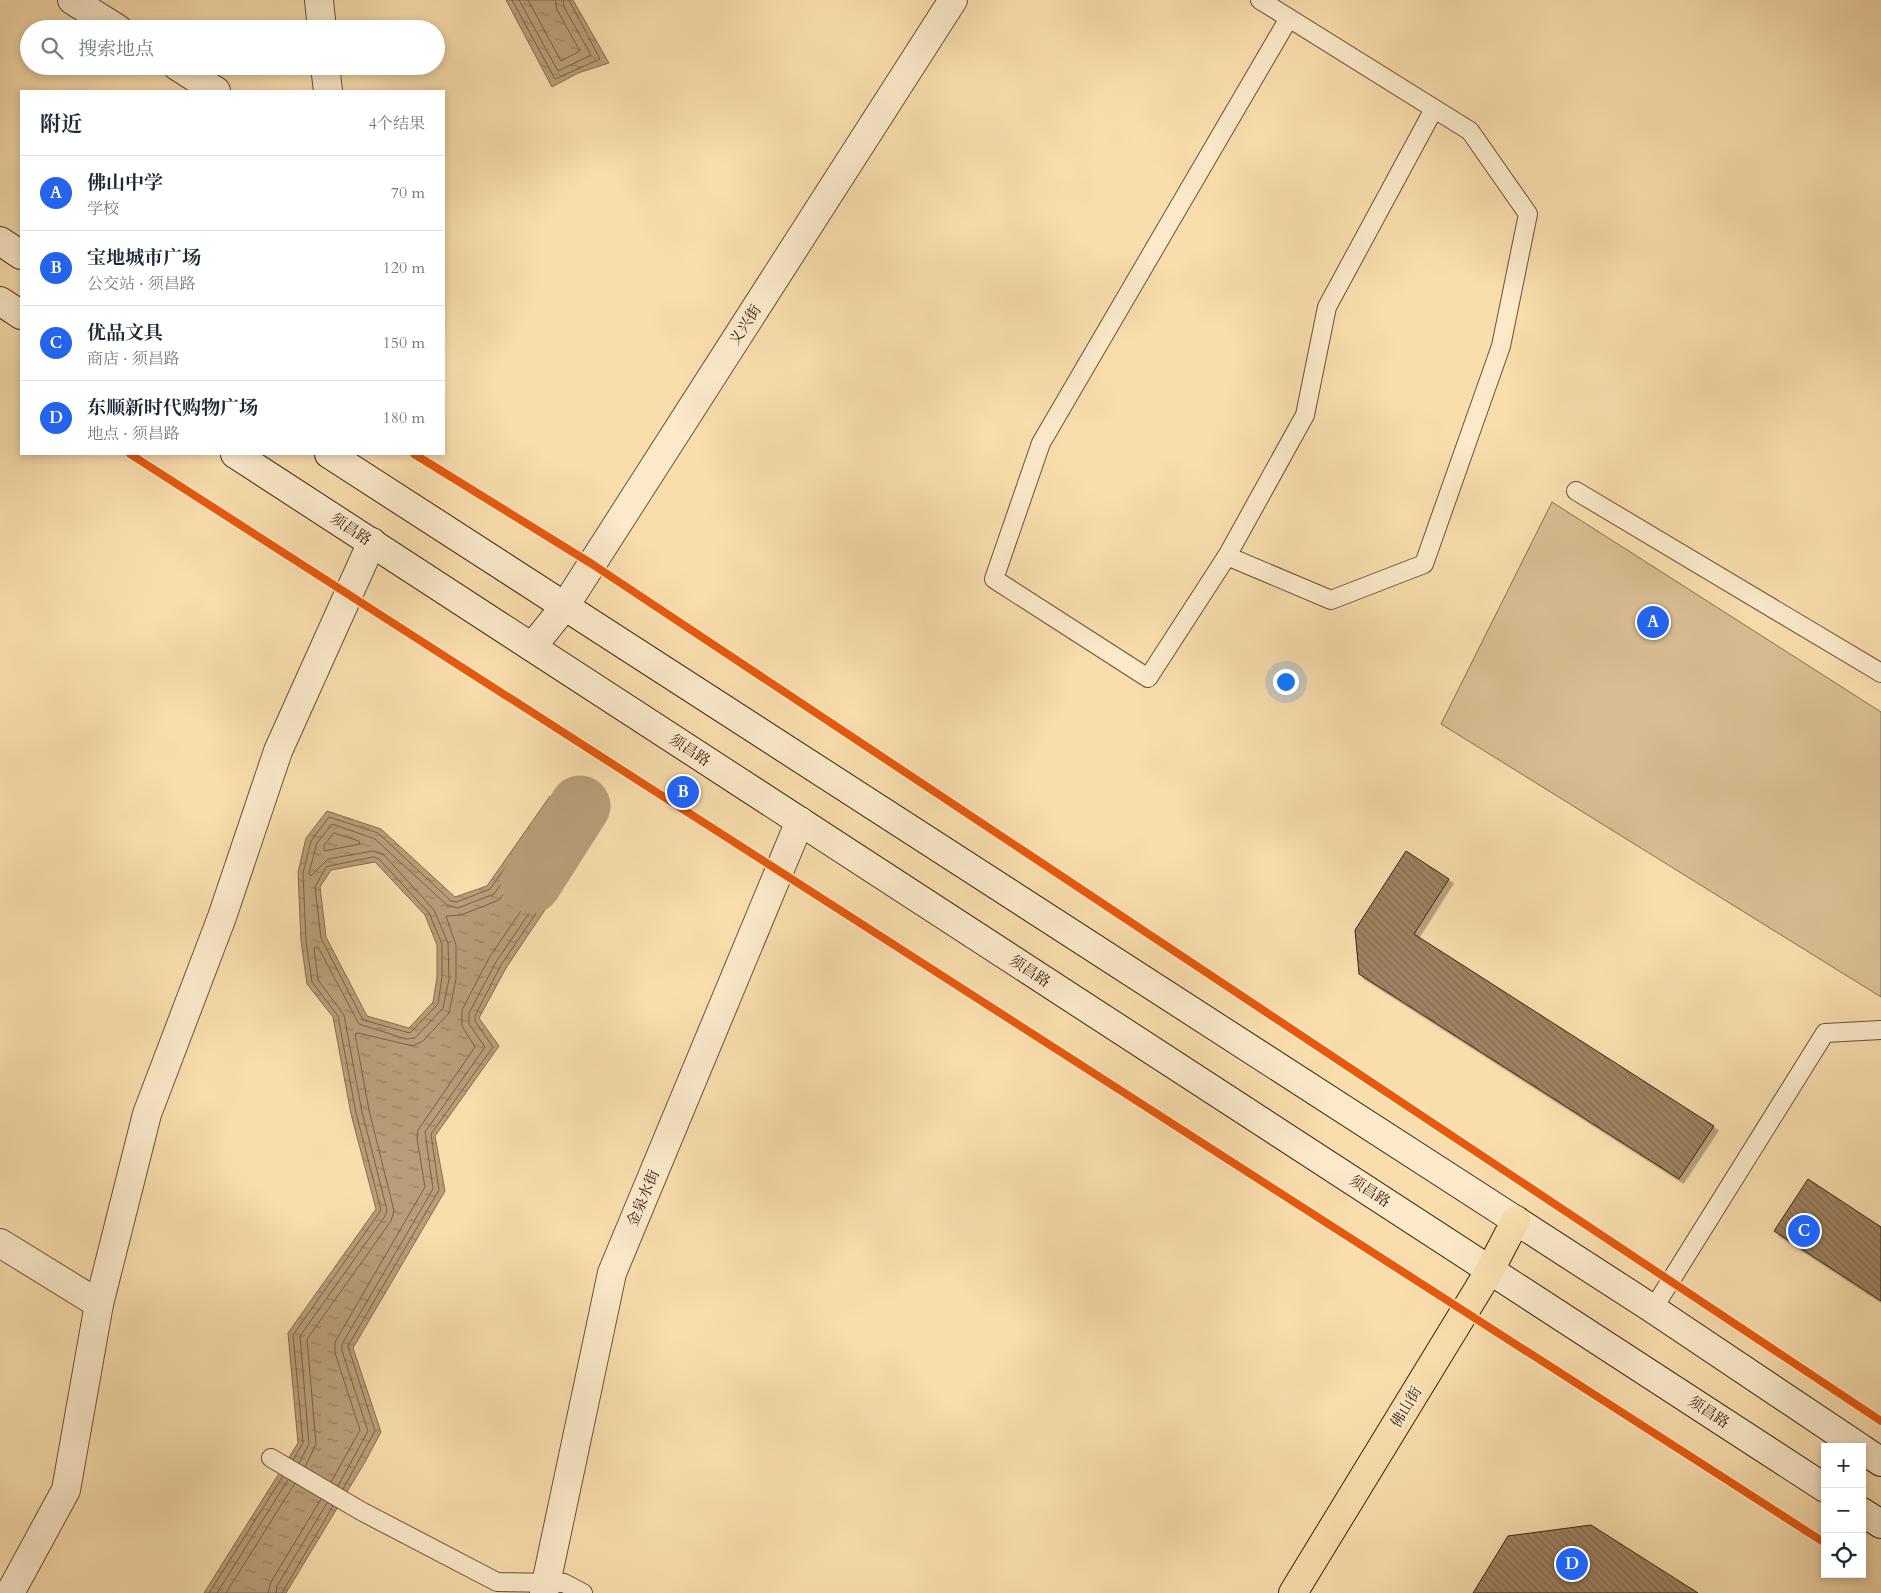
<!DOCTYPE html>
<html lang="zh">
<meta charset="utf-8">
<style>
:root{--surface:#fff;--page:#f2f2f3;--text:#1f2937;--muted:#747a83;--line:#e0e1e3;--accent:#2563eb}
body{margin:0;font-family:Cardo,"Noto Serif SC",serif;background:var(--page);color:var(--text)}
.controls{position:absolute;right:15px;bottom:15px;display:grid;overflow:hidden;border-radius:0px;box-shadow:0 2px 8px #0003}
.controls button{width:45px;height:45px;display:grid;place-items:center;padding:0;border:0;border-bottom:1px solid var(--line);background:var(--surface);color:var(--text);font:25px sans-serif}
.you{position:absolute;left:1285px;top:681px;width:18px;height:18px;margin:-12px;border:4px solid #fff;border-radius:50%;background:#1a73e8;box-shadow:0 0 0 8px #1a73e833}
.badge{display:grid;place-items:center;width:32px;height:32px;border-radius:50%;background:var(--accent);color:#fff;font-size:16px;font-weight:700}
.pin{position:absolute;translate:-50% -50%;border:2px solid #fff;box-shadow:0 1px 5px #0006}
.list{margin:0;padding:0;list-style:none}
h2{display:flex;justify-content:space-between;align-items:center;height:65px;margin:0;padding:0 20px;font-size:21px}
h2 small{font-size:16px;font-weight:400;color:var(--muted)}
.list li{display:grid;grid-template-columns:32px 1fr auto;gap:15px;align-items:center;box-sizing:border-box;height:75px;padding:0 20px;border-top:1px solid var(--line)}
.list b{display:block;font-size:19px;white-space:nowrap}
.list p{margin:0;font-size:16px;white-space:nowrap;color:var(--muted)}
.list em{font-size:16px;font-style:normal;color:var(--muted)}
.icon{flex:none;width:28px;height:28px;fill:none;stroke:currentColor;stroke-width:2;stroke-linecap:round;stroke-linejoin:round}
.map{position:relative;flex:none;width:1881px;height:1593px;overflow:hidden}
.search{position:absolute;background:var(--surface);box-shadow:0 2px 8px #0003;left:20px;top:20px;width:425px;height:55px;display:flex;align-items:center;gap:12px;box-sizing:border-box;padding:0 18px;border-radius:28px;color:var(--muted);font-size:19px}
.panel{position:absolute;background:var(--surface);box-shadow:0 2px 8px #0003;left:20px;top:90px;width:425px;height:365px;border-radius:0px}
.map>svg:first-child{display:block}
</style>
<div class="map">
<svg width="1881" height="1593" viewBox="0 0 1881 1593">
<defs>
<pattern id="water-ripples" width="26" height="14" patternUnits="userSpaceOnUse" patternTransform="scale(1.25)"><rect width="26" height="14" fill="#b99d78"/><path d="M2 4q2-2 4 0t4 0M15 11q2-2 4 0t4 0" fill="none" stroke="#988061"/></pattern>
<pattern id="building-back-hatch" width="6" height="6" patternUnits="userSpaceOnUse" patternTransform="scale(1.25)"><rect width="6" height="6" fill="#9f8362"/><path d="M-1 5l2 2M0 0l6 6M5-1l2 2" fill="none" stroke="#836b4f"/></pattern>
<filter id="shadow"><feDropShadow dx="4.5" dy="4.5" stdDeviation="0" flood-color="#0004"/></filter>
</defs>
<rect width="100%" height="100%" fill="#f9ddad"/>
<filter id="stains"><feTurbulence type="fractalNoise" baseFrequency=".004" numOctaves="4"/><feColorMatrix values="0 0 0 0 .2 0 0 0 0 .09 0 0 0 0 .02 0 0 0 .5 -.17"/></filter>
<radialGradient id="worn" r=".72"><stop offset=".6" stop-color="#630" stop-opacity="0"/><stop offset="1" stop-color="#630" stop-opacity=".3"/></radialGradient>
<!-- pitch -->
<path fill="#d9bd92" stroke="#8b6f52" d="M 1552,502 L 1881,712 L 1881,997 L 1441,724 Z"/>
<!-- water -->
<g fill="url(#water-ripples)" stroke="#876b4f" fill-rule="evenodd">
<path d="M 506,0 L 573,0 L 609,63 L 578,73 L 552,87 Z"/>
<path d="M 550,796 L 601,826 L 506,968 L 479,1018 L 499,1046 L 435,1136 L 445,1191 L 353,1348 L 381,1432 L 365,1462 L 286,1593 L 204,1593 L 298,1443 L 288,1333 L 376,1209 L 351,1114 L 333,1017 L 307,984 L 301,941 L 298,872 L 306,838 L 327,811 L 381,829 L 455,897 L 487,886 ZM 375,862 L 425,915 L 437,945 L 437,977 L 433,1002 L 409,1028 L 367,1016 L 326,937 L 320,887 L 331,870 Z"/>
</g>
<g fill="none" stroke-linecap="round" stroke-linejoin="round">
<!-- shore -->
<g stroke="#7b5f44" stroke-width="1">
<path d="M 512,0 L 555,79 L 600,59 L 569,0"/>
<path d="M 519,0 L 558,71 L 591,55 L 564,7 L 563,0"/>
<path d="M 528,0 L 561,61 L 580,51 L 557,10 L 555,0"/>
<path d="M 334,833 L 359,841 L 360,844 L 324,851 L 324,846 Z"/>
<path d="M 374,857 L 379,859 L 429,913 L 442,944 L 442,977 L 438,1004 L 410,1033 L 363,1020 L 321,938 L 315,887 L 326,867 Z"/>
<path d="M 293,1460 L 303,1443 L 293,1335 L 381,1210 L 356,1113 L 338,1016 L 312,982 L 306,941 L 303,873 L 311,841 L 329,817 L 378,833 L 451,901 L 457,902 L 490,889 L 550,805 L 553,804 L 592,826 L 593,829 L 501,965 L 475,1016 L 475,1021 L 493,1047 L 431,1134 L 439,1190 L 348,1346 L 375,1431 L 343,1489"/>
<path d="M 299,1463 L 309,1444 L 300,1336 L 385,1216 L 387,1210 L 362,1112 L 344,1015 L 318,980 L 314,948 L 318,947 L 359,1024 L 406,1039 L 415,1038 L 443,1008 L 449,979 L 448,943 L 434,910 L 383,854 L 373,851 L 328,859 L 311,876 L 309,873 L 317,843 L 332,824 L 375,839 L 447,905 L 458,908 L 494,894 L 552,813 L 555,812 L 583,829 L 584,832 L 496,962 L 469,1013 L 469,1024 L 485,1047 L 425,1132 L 433,1189 L 342,1344 L 342,1351 L 368,1431 L 338,1486"/>
<path d="M 305,1467 L 316,1444 L 307,1339 L 391,1221 L 394,1211 L 369,1110 L 355,1034 L 358,1033 L 413,1046 L 423,1041 L 449,1013 L 456,979 L 456,945 L 446,916 L 461,915 L 499,900 L 557,822 L 572,831 L 573,834 L 489,958 L 462,1010 L 462,1026 L 475,1047 L 418,1130 L 417,1139 L 425,1187 L 335,1342 L 335,1353 L 360,1430 L 331,1482"/>
<path d="M 209,1593 L 283,1476"/>
<path d="M 217,1593 L 288,1480"/>
<path d="M 226,1593 L 295,1483"/>
<path d="M 268,1593 L 271,1582 L 321,1499"/>
<path d="M 276,1593 L 277,1586 L 327,1503"/>
<path d="M 282,1593 L 333,1506"/>
</g>
<!-- river -->
<path stroke="#b99d78" stroke-width="61" d="M 531,883 L 580,806"/>
</g>
<!-- building -->
<g fill="url(#building-back-hatch)" stroke="#3d2111" filter="url(#shadow)">
<path d="M 1406,851 L 1449,879 L 1414,934 L 1714,1126 L 1679,1179 L 1359,974 L 1355,930 Z"/>
<path d="M 1808,1179 L 1881,1227 L 1881,1301 L 1774,1231 Z"/>
<path d="M 1591,1525 L 1698,1593 L 1473,1593 L 1508,1536 Z"/>
</g>
<g fill="none" stroke-linecap="round" stroke-linejoin="round">
<defs>
<g id="service">
<path d="M 1260,0 L 1470,131 L 1528,214 L 1501,346 L 1424,564 L 1331,600 L 1227,556 L 1148,678 L 994,579 L 1041,443 L 1289,18"/>
<path d="M 1576,491 L 1881,673"/>
<path d="M 1227,556 L 1305,415 L 1327,307 L 1434,109"/>
<path d="M 1653,1309 L 1825,1033 L 1881,1030"/>
<path d="M 271,1458 L 361,1511 L 497,1582 L 564,1583 L 583,1593"/>
</g>
<g id="minor">
<path d="M 72,0 L 118,29"/>
<path d="M 319,0 L 322,29"/>
<path d="M 177,66 L 216,91"/>
<path d="M 325,66 L 328,91"/>
<path d="M 10,1593 L 66,1490 L 99,1304 L 147,1114 L 222,917 L 278,751 L 372,542"/>
<path d="M 544,1593 L 612,1273 L 800,821"/>
</g>
<g id="tertiary">
<path d="M 532,647 L 565,606 L 953,0"/>
<path d="M 0,1243 L 99,1304"/>
</g>
<g id="secondary">
<path d="M 0,241 L 21,255"/>
<path d="M 0,301 L 21,315"/>
<path d="M 235,454 L 1825,1488"/>
<path d="M 329,454 L 1653,1309 L 1859,1447"/>
<path d="M 1862,1449 L 1881,1462"/>
<path d="M 1862,1512 L 1881,1524"/>
</g>
<path id="primary" d="M 1293,1593 L 1490,1270 L 1516,1220"/>
</defs>
<!-- service casing -->
<use href="#service" stroke="#6c5038" stroke-width="20"/>
<!-- minor casing -->
<use href="#minor" stroke="#6c5038" stroke-width="30"/>
<!-- tertiary casing -->
<use href="#tertiary" stroke="#6c5038" stroke-width="30"/>
<!-- secondary casing -->
<use href="#secondary" stroke="#3d2111" stroke-width="30"/>
<!-- primary casing -->
<use href="#primary" stroke="#3d2111" stroke-width="30"/>
<!-- service -->
<use href="#service" stroke="#fbe9ca" stroke-width="18"/>
<!-- minor -->
<use href="#minor" stroke="#fbe9ca" stroke-width="28"/>
<!-- tertiary -->
<use href="#tertiary" stroke="#fbe9ca" stroke-width="28"/>
<!-- secondary -->
<use href="#secondary" stroke="#fbe9ca" stroke-width="28"/>
<!-- primary -->
<use href="#primary" stroke="#f9ddad" stroke-width="28"/>
<defs>
<g id="cycleway">
<path d="M 130,454 L 1825,1543"/>
<path d="M 414,454 L 592,564 L 1881,1421"/>
</g>
</defs>
<!-- cycleway casing -->
<use href="#cycleway" stroke="#fbe9ca" stroke-width="11"/>
<!-- cycleway -->
<use href="#cycleway" stroke="#e8590c" stroke-width="8"/>
</g>
<g text-anchor="middle" stroke-width="4.5" stroke-linejoin="round" paint-order="stroke">
<!-- street labels -->
<g font-size="15" fill="#3d2111" stroke="#fbe9ca">
<text transform="translate(745 325) rotate(-57)" y="5">义兴街</text>
<text transform="translate(351 529) rotate(33)" y="5">须昌路</text>
<text transform="translate(690 750) rotate(33)" y="5">须昌路</text>
<text transform="translate(1030 971) rotate(33)" y="5">须昌路</text>
<text transform="translate(1370 1191) rotate(33)" y="5">须昌路</text>
<text transform="translate(643 1198) rotate(-67)" y="5">金泉水街</text>
<text transform="translate(1406 1407) rotate(-59)" y="5">佛山街</text>
<text transform="translate(1709 1412) rotate(33)" y="5">须昌路</text>
</g>
</g>
<rect width="100%" height="100%" filter="url(#stains)"/>
<rect width="100%" height="100%" fill="url(#worn)"/>
</svg>
<div class="controls">
<button>+</button>
<button>−</button>
<button><svg class="icon" aria-label="locate" viewBox="0 0 24 24"><circle cx="12" cy="12" r="6"/><path d="M12 2v4M12 18v4M2 12h4M18 12h4"/></svg></button>
</div>
<div class="you"></div>
<div class="pin badge" style="left:1653px;top:622px">A</div>
<div class="pin badge" style="left:683px;top:792px">B</div>
<div class="pin badge" style="left:1804px;top:1231px">C</div>
<div class="pin badge" style="left:1572px;top:1564px">D</div>
<div class="search"><svg class="icon" aria-label="search" viewBox="0 0 24 24"><circle cx="10" cy="10" r="6"/><path d="M15 15l6 6"/></svg>搜索地点</div>
<section class="panel">
<h2>附近<small>4个结果</small></h2>
<ul class="list">
<li><span class="badge">A</span><div><b>佛山中学</b><p>学校</p></div><em>70 m</em></li>
<li><span class="badge">B</span><div><b>宝地城市广场</b><p>公交站 · 须昌路</p></div><em>120 m</em></li>
<li><span class="badge">C</span><div><b>优品文具</b><p>商店 · 须昌路</p></div><em>150 m</em></li>
<li><span class="badge">D</span><div><b>东顺新时代购物广场</b><p>地点 · 须昌路</p></div><em>180 m</em></li>
</ul>
</section>
</div>
